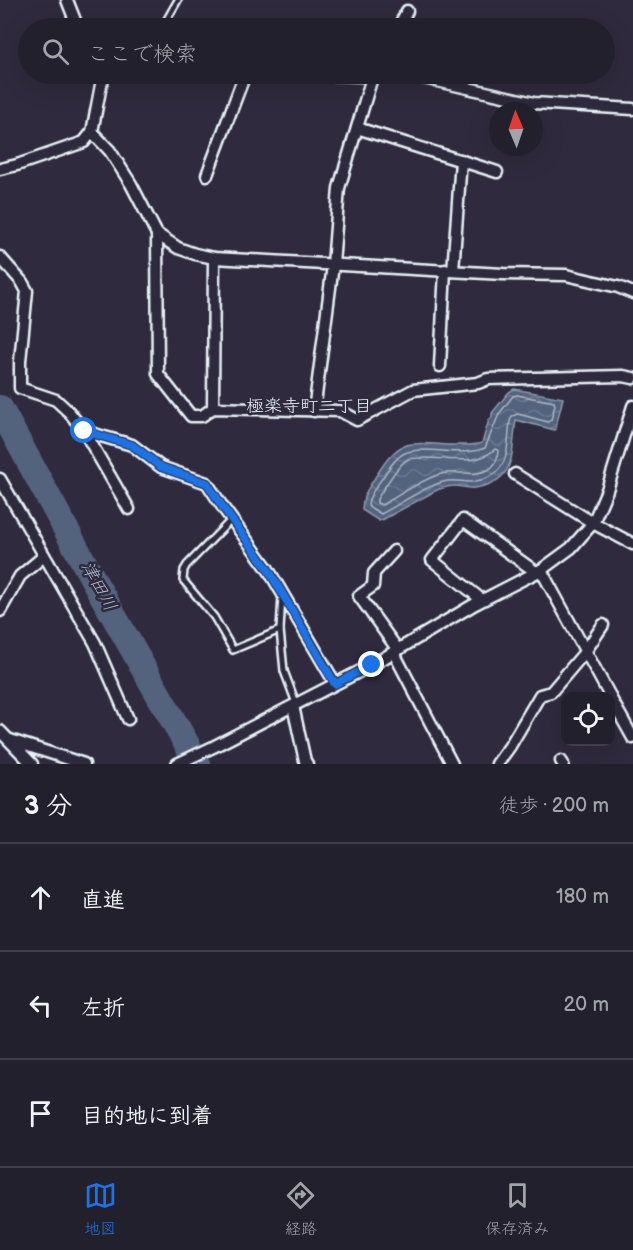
<!DOCTYPE html>
<html lang="ja">
<meta charset="utf-8">
<style>
:root{--surface:#23202e;--page:#2b2836;--text:#f1f3f6;--muted:#a3a3aa;--line:#403e4a;--accent:#1a73e8}
body{margin:0;font-family:"Balsamiq Sans","Klee One",sans-serif;background:var(--page);color:var(--text)}
.controls{position:absolute;right:18px;bottom:18px;display:grid;overflow:hidden;border-radius:12px;box-shadow:0 6px 24px #0002}
.controls button{width:54px;height:54px;display:grid;place-items:center;padding:0;border:0;border-bottom:2px solid var(--line);background:var(--surface);color:var(--text);font:30px sans-serif}
.compass{position:absolute;left:489px;top:102px;width:54px;height:54px;border-radius:50%;background:var(--surface);box-shadow:0 6px 24px #0002;rotate:358deg}
.stop{position:absolute;width:18px;height:18px;margin:-14px;border:4px solid #1a73e8;border-radius:50%;background:#fff}
.stop.end{background:#1a73e8;border-color:#fff;box-shadow:0 2px 6px #0008}
.list{margin:0;padding:0;list-style:none}
h2{display:flex;justify-content:space-between;align-items:center;height:78px;margin:0;padding:0 24px;font-size:26px}
h2 small{font-size:20px;font-weight:400;color:var(--muted)}
.list li{display:grid;grid-template-columns:39px 1fr auto;gap:18px;align-items:center;box-sizing:border-box;height:108px;padding:0 24px;border-top:2px solid var(--line)}
.list b{display:block;font-size:22px;white-space:nowrap}
.list em{font-size:20px;font-style:normal;color:var(--muted)}
.icon{flex:none;width:33px;height:33px;fill:none;stroke:currentColor;stroke-width:2;stroke-linecap:round;stroke-linejoin:round}
.map{position:relative;flex:none;width:633px;height:764px;overflow:hidden}
.search{position:absolute;background:var(--surface);box-shadow:0 6px 24px #0002;left:18px;right:18px;top:18px;height:66px;display:flex;align-items:center;gap:15px;box-sizing:border-box;padding:0 21px;border-radius:33px;color:var(--muted);font-size:22px}
.sheet{height:402px;background:var(--surface)}
nav{display:flex;justify-content:space-around;align-items:center;box-sizing:border-box;height:84px;border-top:2px solid var(--line);background:var(--surface);font-size:16px;color:var(--muted)}
nav a{display:grid;justify-items:center;gap:3px}
nav .on{color:var(--accent)}
.map>svg:first-child{display:block}
</style>
<div class="map">
<svg width="633" height="764" viewBox="0 0 633 764">
<defs>
<pattern id="water-waves" width="16" height="10" patternUnits="userSpaceOnUse" patternTransform="scale(1.5)"><rect width="16" height="10" fill="#52637d"/><path d="M0 5q4-4 8 0t8 0" fill="none" stroke="#6b7a90"/></pattern>
</defs>
<rect width="100%" height="100%" fill="#2f2a3d"/>
<filter id="ink" filterUnits="userSpaceOnUse"><feTurbulence type="fractalNoise" baseFrequency=".0167" numOctaves="2"/><feDisplacementMap in="SourceGraphic" scale="12" xChannelSelector="R" yChannelSelector="G"/><feConvolveMatrix kernelMatrix="1 2 1 2 8 2 1 2 1" color-interpolation-filters="sRGB"/></filter>
<g filter="url(#ink)">
<!-- water -->
<path fill="url(#water-waves)" stroke="#8e9cae" stroke-width="1.5" d="M 514,389 L 563,398 L 555,430 L 516,420 C 511,454 517,482 474,488 C 468,489 461,486 455,486 C 448,486 443,488 437,490 L 384,519 L 379,521 L 362,510 C 362,496 369,487 376,476 C 383,465 393,449 406,445 C 420,441 439,445 454,445 C 464,445 472,446 482,443 L 489,420 L 492,417 L 492,413 L 509,392 Z"/>
<g fill="none" stroke-linecap="round" stroke-linejoin="round">
<!-- shore -->
<g stroke="#acb8c7" stroke-width="1.5">
<path d="M 517,395 L 554,402 L 555,405 L 551,420 L 548,422 L 518,414 L 512,416 L 510,421 C 507,443 511,471 484,479 C 480,480 475,482 471,482 C 461,482 453,479 443,482 C 425,486 399,505 381,514 L 368,506 C 368,496 377,486 383,477 C 388,469 396,457 405,453 C 409,451 414,451 419,450 C 441,449 465,456 485,448 L 499,414 L 513,396 Z"/>
<path d="M 495,449 L 498,450 C 498,458 496,466 488,470 C 472,477 457,470 441,474 C 422,479 400,495 382,505 L 377,503 L 377,499 C 384,489 398,463 409,459 C 413,458 419,458 423,458 C 446,457 477,467 495,449 Z"/>
</g>
<!-- river -->
<path stroke="#52637d" stroke-width="26" d="M 0,408 L 94,581 L 198,764"/>
<defs>
<g id="lane">
<path d="M 162,28 L 178,0"/>
<path d="M 231,520 L 187,565 L 184,570 L 183,580 L 214,617 L 233,650 L 280,630"/>
<path d="M 282,595 L 280,630 L 284,671 L 296,703"/>
</g>
<g id="street">
<path d="M 67,0 L 78,28"/>
<path d="M 398,28 L 407,11"/>
<path d="M 304,74 L 362,76 L 368,74"/>
<path d="M 406,74 L 534,103 L 633,109"/>
<path d="M 357,128 L 497,172"/>
<path d="M 92,132 L 110,151 L 131,184 L 157,234 L 178,248 L 195,254 L 214,258 L 503,274 L 566,275 L 618,287 L 633,293"/>
<path d="M 0,169 L 17,165 L 84,142 L 92,132 L 101,85 L 105,74"/>
<path d="M 207,175 L 245,74"/>
<path d="M 157,234 L 158,374 L 191,416 L 202,416 L 213,408 L 340,411 L 357,420 L 413,390 L 478,383 L 488,379 L 623,376 L 633,378"/>
<path d="M 0,257 L 22,282 L 27,291 L 20,361 L 20,388 L 56,400 L 69,412 L 84,431 L 132,445 L 161,467 L 207,483 L 224,509 L 268,569 L 335,683"/>
<path d="M 453,271 L 461,160"/>
<path d="M 440,366 L 445,270"/>
<path d="M 213,408 L 214,258"/>
<path d="M 314,411 L 333,265 L 339,188 L 373,74"/>
<path d="M 84,431 L 129,509"/>
<path d="M 515,474 L 593,523 L 633,544"/>
<path d="M 0,479 L 95,643 L 128,719"/>
<path d="M 394,551 L 374,573 L 373,586 L 359,596 L 398,650"/>
<path d="M 541,570 L 610,696"/>
<path d="M 482,600 L 432,560 L 463,520 L 536,572"/>
<path d="M 0,611 L 20,576 L 44,556"/>
<path d="M 394,653 L 452,764"/>
<path d="M 610,697 L 633,738"/>
<path d="M 293,706 L 305,761 L 307,764"/>
<path d="M 0,731 L 32,764"/>
<path d="M 10,740 L 84,764"/>
<path d="M 561,761 L 563,764"/>
<path d="M 177,764 L 213,747 L 372,665 L 475,604 L 541,570 L 571,548 L 593,523 L 607,490 L 633,406"/>
<path d="M 497,764 L 510,746 L 540,695 L 551,692 L 585,652 L 603,625"/>
</g>
</defs>
<!-- lane casing -->
<use href="#lane" stroke="#e8f1f8" stroke-width="10"/>
<!-- street casing -->
<use href="#street" stroke="#e8f1f8" stroke-width="15"/>
<!-- lane -->
<use href="#lane" stroke="#2f2a3d" stroke-width="5"/>
<!-- street -->
<use href="#street" stroke="#2f2a3d" stroke-width="10"/>
</g>
</g>
<g fill="none" stroke-linecap="round" stroke-linejoin="round" filter="url(#ink)">
<!-- route -->
<path stroke="#1a73e8" stroke-width="8" d="M 84,431 L 132,445 L 161,467 L 207,483 L 224,509 L 268,569 L 335,684 L 372,665"/>
</g>
<g text-anchor="middle" stroke-width="5" stroke-linejoin="round" paint-order="stroke">
<!-- neighbourhood labels -->
<g font-size="18" fill="#e8f1f8" stroke="#2f2a3d">
<text x="309" y="412">極楽寺町二丁目</text>
</g>
<!-- water labels -->
<g font-size="18" font-style="italic" fill="#acb8c7" stroke="#2f2a3d">
<text transform="translate(99 586) rotate(61)" y="6">津田川</text>
</g>
</g>
</svg>
<div class="controls">
<button><svg class="icon" aria-label="locate" viewBox="0 0 24 24"><circle cx="12" cy="12" r="6"/><path d="M12 2v4M12 18v4M2 12h4M18 12h4"/></svg></button>
</div>
<svg class="compass" viewBox="-18 -18 36 36"><path d="M0-13l5 13h-10z" fill="#e53935"/><path d="M0 13l5-13h-10z" fill="#a3a3aa"/></svg>
<div class="stop" style="left:84px;top:431px"></div>
<div class="stop end" style="left:372px;top:665px"></div>
<div class="search"><svg class="icon" aria-label="search" viewBox="0 0 24 24"><circle cx="10" cy="10" r="6"/><path d="M15 15l6 6"/></svg>ここで検索</div>
</div>
<section class="sheet">
<h2>3 分<small>徒歩 · 200 m</small></h2>
<ul class="list">
<li><svg class="icon" aria-label="ahead" viewBox="0 0 24 24"><path d="M12 20V5M6 11l6-6 6 6"/></svg><div><b>直進</b></div><em>180 m</em></li>
<li><svg class="icon" aria-label="left" viewBox="0 0 24 24"><path d="M17 20v-9H6M10 6l-5 5 5 5"/></svg><div><b>左折</b></div><em>20 m</em></li>
<li><svg class="icon" aria-label="arrive" viewBox="0 0 24 24"><path d="M6 21V4h12l-3 4 3 4H6"/></svg><div><b>目的地に到着</b></div></li>
</ul>
</section>
<nav>
<a class="on"><svg class="icon" aria-label="map" viewBox="0 0 24 24"><path d="M3 6l6-2 6 2 6-2v14l-6 2-6-2-6 2zM9 4v14M15 6v14"/></svg>地図</a>
<a><svg class="icon" aria-label="directions" viewBox="0 0 24 24"><path d="M12 3l9 9-9 9-9-9zM9 14v-3h6M13 9l2 2-2 2"/></svg>経路</a>
<a><svg class="icon" aria-label="saved" viewBox="0 0 24 24"><path d="M7 4h10v16l-5-4-5 4z"/></svg>保存済み</a>
</nav>
